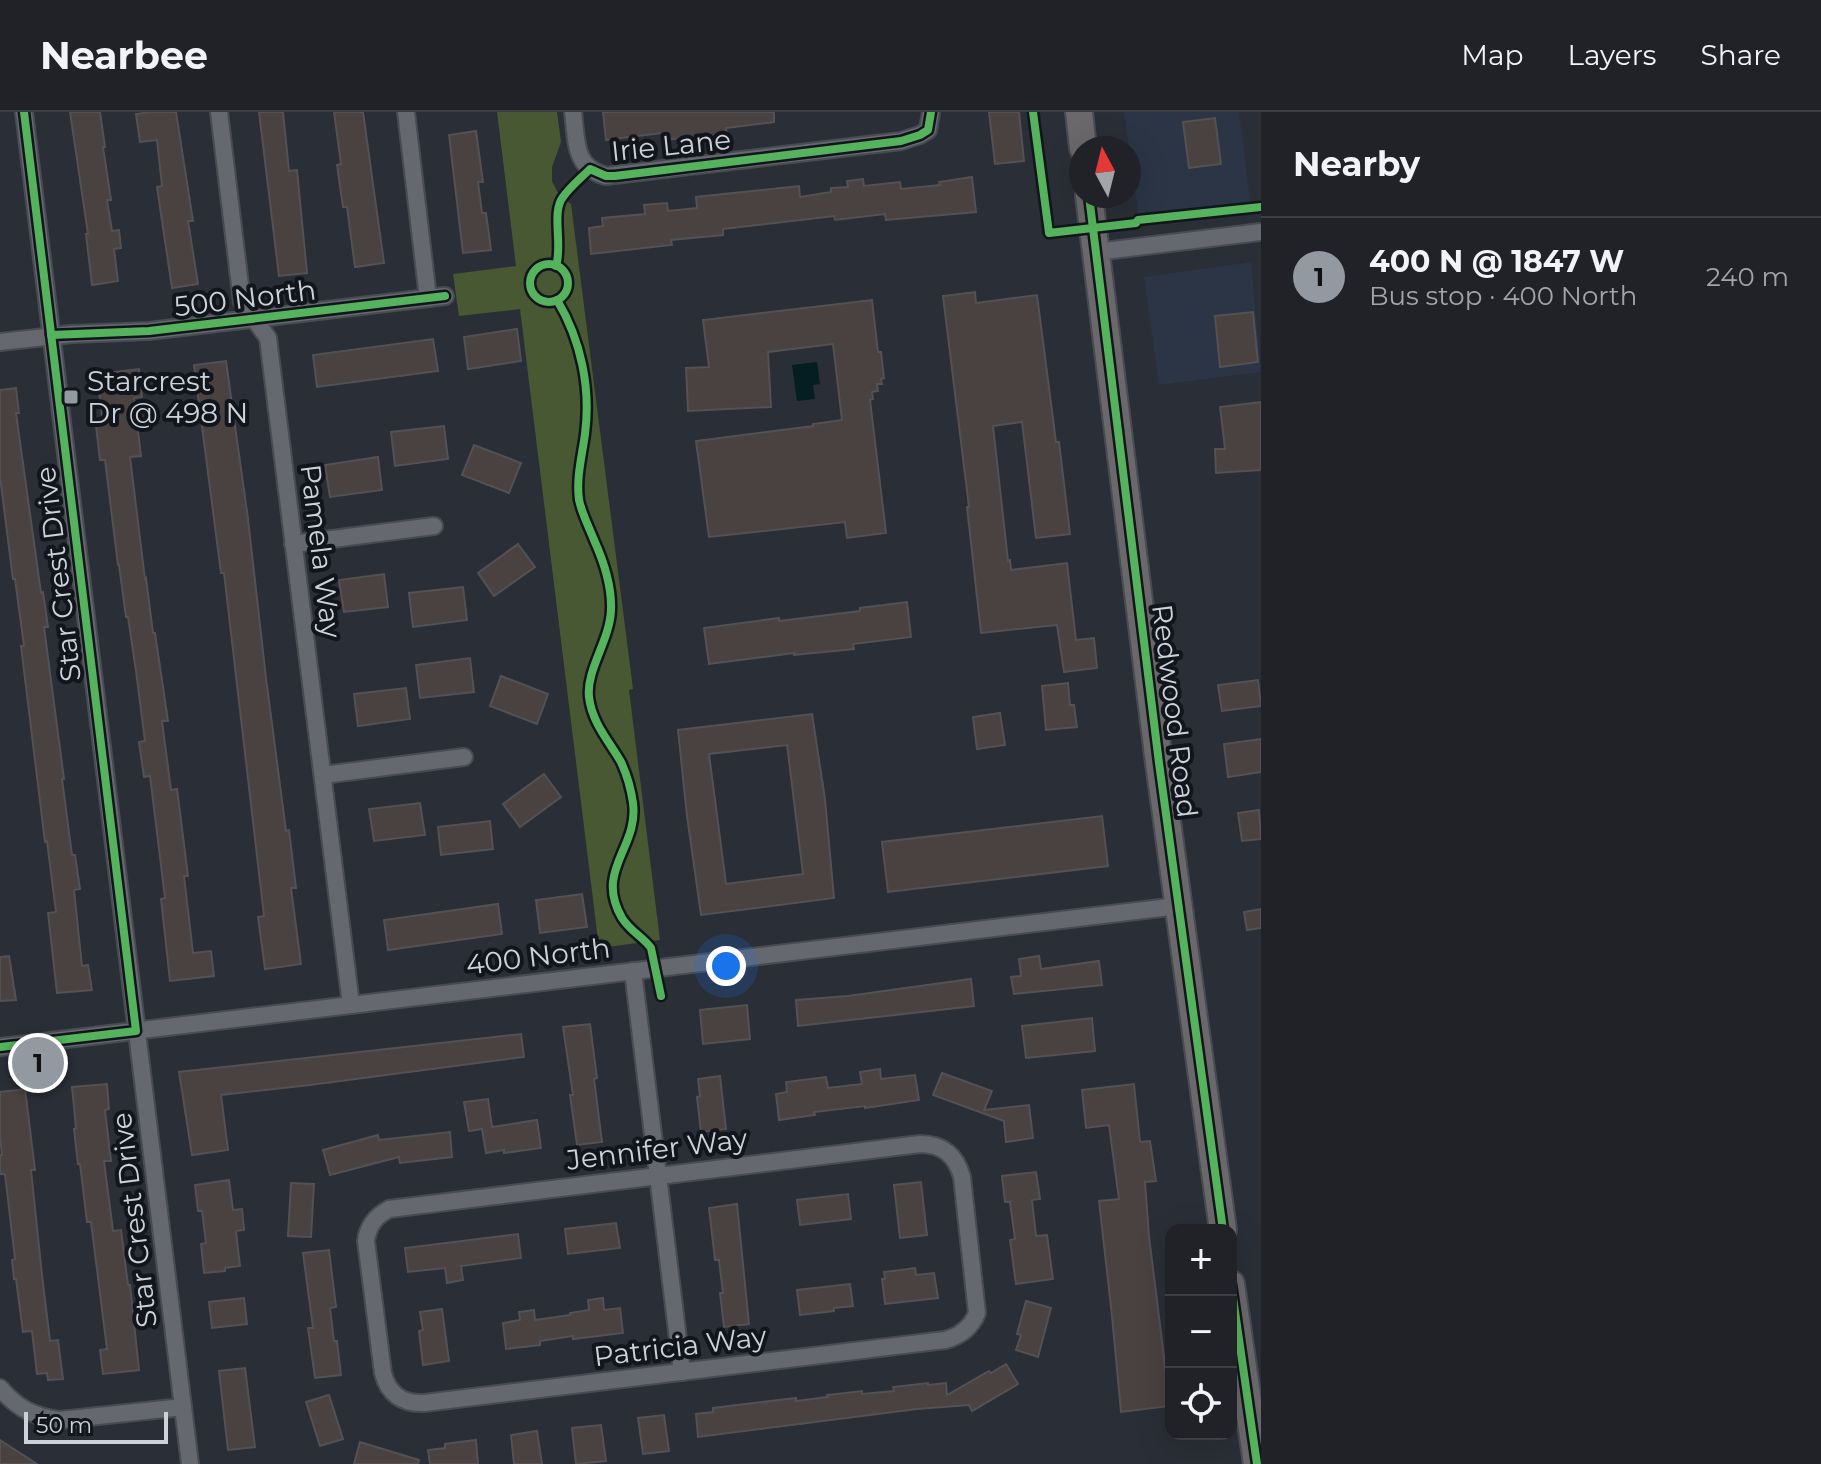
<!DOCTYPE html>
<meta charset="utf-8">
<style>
:root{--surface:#202228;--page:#282a30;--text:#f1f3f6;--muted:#a2a4a8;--line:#3d3f45;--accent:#9399a1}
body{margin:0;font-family:Montserrat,sans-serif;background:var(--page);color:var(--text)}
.controls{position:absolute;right:24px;bottom:24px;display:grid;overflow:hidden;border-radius:16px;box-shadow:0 8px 32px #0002}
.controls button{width:72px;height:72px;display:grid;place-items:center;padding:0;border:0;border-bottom:2px solid var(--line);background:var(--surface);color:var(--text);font:40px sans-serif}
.compass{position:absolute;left:1069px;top:24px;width:72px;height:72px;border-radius:50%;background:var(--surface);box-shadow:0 8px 32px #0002;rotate:353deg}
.scale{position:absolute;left:24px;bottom:20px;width:144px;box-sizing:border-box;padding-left:8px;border:4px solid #ccd2db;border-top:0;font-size:22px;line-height:28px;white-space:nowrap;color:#ccd2db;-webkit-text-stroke:6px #12151b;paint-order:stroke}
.you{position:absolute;left:726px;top:854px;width:28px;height:28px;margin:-20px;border:6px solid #fff;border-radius:50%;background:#1a73e8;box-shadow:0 0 0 12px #1a73e833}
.badge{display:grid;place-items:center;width:52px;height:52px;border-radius:50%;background:var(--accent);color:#111;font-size:26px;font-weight:700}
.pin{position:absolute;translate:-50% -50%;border:4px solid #fff;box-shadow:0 2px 8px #0006}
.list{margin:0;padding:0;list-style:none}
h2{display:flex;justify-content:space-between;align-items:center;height:104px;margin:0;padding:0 32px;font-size:34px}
h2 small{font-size:26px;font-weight:400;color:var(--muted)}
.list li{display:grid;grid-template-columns:52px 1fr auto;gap:24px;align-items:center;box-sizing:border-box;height:120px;padding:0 32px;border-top:2px solid var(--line)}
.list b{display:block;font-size:30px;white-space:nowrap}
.list p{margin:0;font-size:26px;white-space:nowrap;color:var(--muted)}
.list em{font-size:26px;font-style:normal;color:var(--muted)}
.icon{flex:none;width:44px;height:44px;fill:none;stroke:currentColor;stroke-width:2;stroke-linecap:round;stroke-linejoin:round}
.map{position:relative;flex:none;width:1261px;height:1352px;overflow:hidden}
header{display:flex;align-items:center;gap:48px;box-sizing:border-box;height:112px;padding:0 40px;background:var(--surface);border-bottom:2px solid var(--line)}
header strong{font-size:38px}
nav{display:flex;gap:44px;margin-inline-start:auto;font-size:28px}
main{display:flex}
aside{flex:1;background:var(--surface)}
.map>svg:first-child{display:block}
</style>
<header>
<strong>Nearbee</strong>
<nav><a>Map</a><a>Layers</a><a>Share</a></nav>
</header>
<main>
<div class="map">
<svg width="1261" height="1352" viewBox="0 0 1261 1352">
<rect width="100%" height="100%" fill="#2a2e36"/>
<!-- built -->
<g fill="#2b3546">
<path d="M 1124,0 L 1239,0 L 1251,96 L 1139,107 Z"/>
<path d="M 1251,150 L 1261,260 L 1159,273 L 1144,165 Z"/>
</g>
<!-- green -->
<path fill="#475833" d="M 497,0 L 557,0 L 561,30 L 552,55 L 552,69 L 559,83 L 571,92 L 633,577 L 629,578 L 660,828 L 599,836 L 520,197 L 459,204 L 453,162 L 516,154 Z"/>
<!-- water -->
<path fill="#041e22" d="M 817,250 L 820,272 L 813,273 L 815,287 L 797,289 L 792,253 Z"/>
<!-- building -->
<g fill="#494241" stroke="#535154" stroke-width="2" fill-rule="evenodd">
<path d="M 70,0 L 100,0 L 105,35 L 103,35 L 111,88 L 107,88 L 112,119 L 119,118 L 121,136 L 114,137 L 118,169 L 92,173 L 86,122 L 88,122 Z"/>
<path d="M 151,0 L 176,0 L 193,109 L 188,109 L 198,172 L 172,176 L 157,75 L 162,74 L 157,28 L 140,30 L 136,2 Z"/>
<path d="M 259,0 L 283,0 L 289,59 L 297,58 L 307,161 L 279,164 Z"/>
<path d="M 334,0 L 363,0 L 384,151 L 355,155 L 347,95 L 343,95 L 337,53 L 341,52 Z"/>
<path d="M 603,0 L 774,0 L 774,10 L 726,16 L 727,22 L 711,24 L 663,28 L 662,21 L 606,28 Z"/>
<path d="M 989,0 L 1019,0 L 1024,49 L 995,52 Z"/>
<path d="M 1215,6 L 1221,52 L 1189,56 L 1183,10 Z"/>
<path d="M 476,19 L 483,70 L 478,70 L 482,101 L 486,101 L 491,138 L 463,141 L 449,23 Z"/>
<path d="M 972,65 L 976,100 L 886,108 L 885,102 L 835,108 L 834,104 L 723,117 L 723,123 L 671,128 L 672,133 L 591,142 L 589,116 L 603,114 L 602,106 L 645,102 L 644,93 L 667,91 L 668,99 L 697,96 L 696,85 L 799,74 L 800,85 L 831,80 L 831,76 L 848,75 L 847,69 L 863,67 L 864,74 L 900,70 L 901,77 L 940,73 L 939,70 Z"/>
<path d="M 975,180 L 976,191 L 1037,183 L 1056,330 L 1059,330 L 1070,422 L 1036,426 L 1022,310 L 993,314 L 1008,449 L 1010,448 L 1011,458 L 1067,451 L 1076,528 L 1094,526 L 1097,556 L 1064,560 L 1057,513 L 981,521 L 967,395 L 969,395 L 943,184 Z"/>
<path d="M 872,188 L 878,240 L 881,240 L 884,266 L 881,267 L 882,272 L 877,272 L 878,279 L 872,280 L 873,287 L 870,288 L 886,421 L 847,426 L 845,410 L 709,425 L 696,329 L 813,314 L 813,312 L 842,308 L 833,232 L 768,240 L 771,295 L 688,299 L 686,256 L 709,255 L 703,208 Z"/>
<path d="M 1253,200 L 1258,250 L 1220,255 L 1215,204 Z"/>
<path d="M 517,217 L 521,249 L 468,257 L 464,225 Z"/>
<path d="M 433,227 L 438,259 L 317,275 L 313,243 Z"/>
<path d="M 226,249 L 248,407 L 266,566 L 286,719 L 289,718 L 296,776 L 291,776 L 301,852 L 265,857 L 258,805 L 264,804 L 224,461 L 221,461 L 194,253 Z"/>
<path d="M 139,257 L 142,285 L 134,286 L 141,344 L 130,345 L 145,467 L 146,466 L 153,521 L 155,521 L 168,609 L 162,609 L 171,678 L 177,677 L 188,764 L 184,764 L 193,841 L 211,839 L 214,864 L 170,869 L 161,787 L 165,786 L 150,664 L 144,665 L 139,630 L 145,629 L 136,559 L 128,505 L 126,505 L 119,453 L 118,453 L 105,348 L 100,348 L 96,314 L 103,313 L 97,262 Z"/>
<path d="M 16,276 L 19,301 L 16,301 L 41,481 L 43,480 L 48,515 L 44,515 L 64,667 L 62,667 L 72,743 L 75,743 L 80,777 L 74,778 L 82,854 L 88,853 L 92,878 L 57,881 L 48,801 L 56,800 L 47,729 L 45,730 L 21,534 L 24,534 L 15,467 L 13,467 L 0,365 L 0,278 Z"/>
<path d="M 1261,290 L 1261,358 L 1216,361 L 1215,337 L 1225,337 L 1220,295 Z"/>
<path d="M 444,314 L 448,347 L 395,354 L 391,320 Z"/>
<path d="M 474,333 L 521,351 L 509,381 L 462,363 Z"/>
<path d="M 378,345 L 382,378 L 330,385 L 325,353 Z"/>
<path d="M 518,432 L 535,455 L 494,484 L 478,461 Z"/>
<path d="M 384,462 L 388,495 L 344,500 L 339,468 Z"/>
<path d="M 463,475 L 467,508 L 413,515 L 409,481 Z"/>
<path d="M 907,490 L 911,525 L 853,532 L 854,537 L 794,543 L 794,541 L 709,552 L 704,516 L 779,506 L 779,509 L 860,499 L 860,496 Z"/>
<path d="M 470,546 L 474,580 L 420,586 L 416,553 Z"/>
<path d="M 501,564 L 548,582 L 537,612 L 490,594 Z"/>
<path d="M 1258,568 L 1261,594 L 1222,599 L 1218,573 Z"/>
<path d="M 1068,571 L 1070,593 L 1074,593 L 1077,615 L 1046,618 L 1042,574 Z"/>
<path d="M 406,576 L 410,607 L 358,614 L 354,582 Z"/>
<path d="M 1000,601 L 1005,633 L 977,637 L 973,605 Z"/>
<path d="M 812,602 L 825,687 L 834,786 L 701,803 L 687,704 L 678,618 ZM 787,633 L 803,762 L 726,772 L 709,642 Z"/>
<path d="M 1261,627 L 1261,660 L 1228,665 L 1224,632 Z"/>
<path d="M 544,662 L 561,685 L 520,715 L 503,692 Z"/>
<path d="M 420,691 L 425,723 L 374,729 L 369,697 Z"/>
<path d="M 1259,698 L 1261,727 L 1242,729 L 1238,701 Z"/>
<path d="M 1102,704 L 1108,754 L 888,780 L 882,730 Z"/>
<path d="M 490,709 L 493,737 L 441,743 L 438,715 Z"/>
<path d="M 582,782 L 587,815 L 540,821 L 536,788 Z"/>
<path d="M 498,792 L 502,822 L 388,838 L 384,808 Z"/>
<path d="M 1261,797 L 1261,816 L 1247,818 L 1244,800 Z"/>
<path d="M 9,844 L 16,888 L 0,889 L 0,845 Z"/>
<path d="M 1039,844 L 1041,857 L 1099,849 L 1102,873 L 1014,882 L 1011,865 L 1021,864 L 1019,847 Z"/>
<path d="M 971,867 L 974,894 L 798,914 L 796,888 L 848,884 Z"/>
<path d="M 747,893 L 750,927 L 703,932 L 700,898 Z"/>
<path d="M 1092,906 L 1095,939 L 1026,946 L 1022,914 Z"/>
<path d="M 590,912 L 597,966 L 594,967 L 602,1030 L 577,1033 L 570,983 L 573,983 L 563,915 Z"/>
<path d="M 521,922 L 524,945 L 310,973 L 221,983 L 228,1038 L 192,1043 L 179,960 Z"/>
<path d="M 880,957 L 881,967 L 915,963 L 919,988 L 865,996 L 865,994 L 814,1000 L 815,1003 L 779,1008 L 776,982 L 787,980 L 786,970 L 826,965 L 828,976 L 862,972 L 860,960 Z"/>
<path d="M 942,961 L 992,979 L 984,998 L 1029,993 L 1033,1026 L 1006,1030 L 1004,1009 L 933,983 Z"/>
<path d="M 720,964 L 726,1017 L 701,1020 L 697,985 L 700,984 L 698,967 Z"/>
<path d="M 107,972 L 109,997 L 105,998 L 111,1049 L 104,1049 L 113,1119 L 121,1118 L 128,1173 L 130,1173 L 139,1258 L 103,1262 L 100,1238 L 107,1237 L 91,1110 L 87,1110 L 80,1052 L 78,1052 L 74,1017 L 76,1016 L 72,975 Z"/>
<path d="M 1134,972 L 1140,1030 L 1150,1029 L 1156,1069 L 1145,1070 L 1149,1124 L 1170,1294 L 1121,1300 L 1112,1204 L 1099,1089 L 1119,1087 L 1109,1013 L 1086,1016 L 1082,978 Z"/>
<path d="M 25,977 L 35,1058 L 31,1058 L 42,1163 L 50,1229 L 58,1228 L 63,1267 L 48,1268 L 47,1261 L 37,1262 L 32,1219 L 23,1220 L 16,1167 L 14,1167 L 12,1148 L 15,1147 L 5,1062 L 0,1062 L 0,1043 L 2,1043 L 0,1025 L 0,980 Z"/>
<path d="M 488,987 L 492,1015 L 537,1008 L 541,1036 L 504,1041 L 504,1038 L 486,1041 L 482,1017 L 469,1019 L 464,990 Z"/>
<path d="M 450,1020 L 452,1045 L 400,1051 L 399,1045 L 330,1063 L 323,1038 L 378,1023 L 379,1028 Z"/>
<path d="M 1036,1060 L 1040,1087 L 1032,1088 L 1036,1124 L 1047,1123 L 1053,1167 L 1016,1172 L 1010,1128 L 1015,1127 L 1010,1090 L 1005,1090 L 1002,1064 Z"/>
<path d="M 229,1068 L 233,1098 L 242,1097 L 244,1118 L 236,1119 L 240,1154 L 225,1156 L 225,1159 L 204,1161 L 201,1132 L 206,1131 L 202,1099 L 198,1099 L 195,1073 Z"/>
<path d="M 921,1070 L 927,1123 L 900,1126 L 894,1073 Z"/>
<path d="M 291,1071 L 314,1072 L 311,1125 L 288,1124 Z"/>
<path d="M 848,1082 L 851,1107 L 800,1113 L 797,1088 Z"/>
<path d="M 737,1092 L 749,1212 L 724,1215 L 720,1181 L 723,1181 L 719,1148 L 715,1148 L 709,1096 Z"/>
<path d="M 616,1111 L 620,1136 L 568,1142 L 565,1117 Z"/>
<path d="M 518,1122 L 521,1146 L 461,1154 L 463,1168 L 447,1171 L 445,1156 L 408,1160 L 405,1136 Z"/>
<path d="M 329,1138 L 336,1195 L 330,1196 L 334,1229 L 337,1229 L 341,1263 L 315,1266 L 308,1216 L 313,1216 L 303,1141 Z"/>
<path d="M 915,1156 L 916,1163 L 934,1161 L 938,1186 L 885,1192 L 882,1167 L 885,1167 L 884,1160 Z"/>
<path d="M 850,1172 L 853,1194 L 834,1196 L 834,1199 L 800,1203 L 797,1178 Z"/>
<path d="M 244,1186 L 247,1212 L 212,1216 L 209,1190 Z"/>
<path d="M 603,1186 L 604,1198 L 620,1196 L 623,1221 L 573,1227 L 573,1224 L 540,1229 L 540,1233 L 506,1237 L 503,1211 L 520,1208 L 519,1200 L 534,1198 L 535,1208 L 570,1203 L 570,1201 L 589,1198 L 588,1188 Z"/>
<path d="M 1026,1189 L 1051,1196 L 1038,1245 L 1016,1238 L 1021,1223 L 1017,1222 Z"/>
<path d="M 442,1197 L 449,1249 L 423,1253 L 419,1219 L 423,1218 L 420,1200 Z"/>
<path d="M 1006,1252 L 1018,1272 L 972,1299 L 969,1293 L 917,1297 L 698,1325 L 696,1302 L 713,1300 L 713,1296 L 796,1286 L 796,1289 L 828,1285 L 827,1283 L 862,1279 L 862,1282 L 894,1279 L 893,1275 L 928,1271 L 928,1273 L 946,1271 L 947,1283 L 989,1259 L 991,1261 Z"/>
<path d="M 245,1256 L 255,1335 L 228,1338 L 219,1259 Z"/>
<path d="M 329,1283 L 343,1327 L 320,1334 L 306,1290 Z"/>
<path d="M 664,1303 L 669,1339 L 643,1342 L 638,1306 Z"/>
<path d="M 601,1313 L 606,1349 L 576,1352 L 572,1316 Z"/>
<path d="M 537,1319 L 542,1352 L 514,1352 L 511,1323 Z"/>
<path d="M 0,1328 L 37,1352 L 0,1352 Z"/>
<path d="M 476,1328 L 478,1352 L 430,1352 L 428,1338 L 445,1336 L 445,1332 Z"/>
<path d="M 360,1330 L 419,1348 L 418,1352 L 354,1352 Z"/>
</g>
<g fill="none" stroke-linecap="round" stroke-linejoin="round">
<defs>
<g id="minor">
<path d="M 24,0 L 190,1352"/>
<path d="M 219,0 L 242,190 L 268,226 L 351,893"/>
<path d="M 406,0 L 428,186"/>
<path d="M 573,0 C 577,29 573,55 606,64 L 901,29 L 920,23 L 928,18 L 931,0"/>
<path d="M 1096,140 L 1261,120"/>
<path d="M 0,230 L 72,222 L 149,219 L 445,184"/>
<path d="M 293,432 L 434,414"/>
<path d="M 323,663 L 464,645"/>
<path d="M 633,859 L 682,1260"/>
<path d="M 0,935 L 1178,794"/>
<path d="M 920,1032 C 943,1032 956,1044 962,1065 L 977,1201 C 971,1216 960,1224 945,1228 L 424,1291 C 403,1292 388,1282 383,1261 L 366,1129 C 368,1113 376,1104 389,1097 Z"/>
<path d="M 0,1276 C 17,1296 34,1305 60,1308 L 183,1295"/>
</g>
<g id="primary">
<path d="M 1079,0 L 1083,36"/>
<path d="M 1089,84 L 1159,651 L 1223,1118"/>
<path d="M 1231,1172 L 1257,1352"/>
</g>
</defs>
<!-- minor casing -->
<use href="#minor" stroke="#484b52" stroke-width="20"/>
<!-- primary casing -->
<use href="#primary" stroke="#484b52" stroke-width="30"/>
<!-- minor -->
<use href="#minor" stroke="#65686e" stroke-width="16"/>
<!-- primary -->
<use href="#primary" stroke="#6b686c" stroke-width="26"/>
<defs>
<g id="cycleway">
<path d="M 1033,0 L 1049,121 L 1136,111 L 1138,108 L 1261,95"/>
<path d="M 1089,84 L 1159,651 L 1223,1118"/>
<circle cx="549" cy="171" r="19"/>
<path d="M 556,154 C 563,133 551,100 563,85 C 570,75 581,66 590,57 L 606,64 L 615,64 L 901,29 L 920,23 L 928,18 L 931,0"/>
<path d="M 557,188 C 581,228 591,276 585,322 C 582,344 576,366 579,388 C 582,402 589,415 594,428 C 604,450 612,473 611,498 C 610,528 586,558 589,585 C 592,611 609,629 621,650 C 627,663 631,677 633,691 C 639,736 594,758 622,806 C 630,819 643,825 651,836 L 661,884"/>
<path d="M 51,223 L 149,219 L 445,184"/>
<path d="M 0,935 L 136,919 L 24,0"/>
<path d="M 1231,1172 L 1257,1352"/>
</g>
</defs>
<!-- cycleway casing -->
<use href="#cycleway" stroke="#12151b" stroke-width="13"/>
<!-- cycleway -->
<use href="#cycleway" stroke="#56b35d" stroke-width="8"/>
</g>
<!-- markers -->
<rect fill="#9399a1" stroke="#12151b" stroke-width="3" x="63" y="277" width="16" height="16" rx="4"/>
<g text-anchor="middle" stroke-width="8" stroke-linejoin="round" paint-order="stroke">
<!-- street labels -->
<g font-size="28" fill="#ccd2db" stroke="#12151b">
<text transform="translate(671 33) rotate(-6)" y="10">Irie Lane</text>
<text transform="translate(245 186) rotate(-7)" y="10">500 North</text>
<text transform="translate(321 439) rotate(83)" y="10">Pamela Way</text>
<text transform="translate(58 462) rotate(-97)" y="10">Star Crest Drive</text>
<text transform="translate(1175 599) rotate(83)" y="10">Redwood Road</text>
<text transform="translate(538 844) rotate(-7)" y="10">400 North</text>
<text transform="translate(657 1037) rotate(-7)" y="10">Jennifer Way</text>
<text transform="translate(134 1108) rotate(-97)" y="10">Star Crest Drive</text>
<text transform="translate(680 1234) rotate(-7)" y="10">Patricia Way</text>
</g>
<!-- poi labels -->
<g font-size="28" fill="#ccd2db" stroke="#12151b" text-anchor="start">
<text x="87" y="279">Starcrest<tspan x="87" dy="32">Dr @ 498 N</tspan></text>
</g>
</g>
</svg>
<div class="controls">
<button>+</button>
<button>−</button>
<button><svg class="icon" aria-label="locate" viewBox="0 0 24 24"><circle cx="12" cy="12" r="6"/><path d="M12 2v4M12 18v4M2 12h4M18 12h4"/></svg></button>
</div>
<svg class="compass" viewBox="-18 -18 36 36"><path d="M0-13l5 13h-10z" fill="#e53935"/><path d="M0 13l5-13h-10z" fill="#a2a4a8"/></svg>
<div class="scale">50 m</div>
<div class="you"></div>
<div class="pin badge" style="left:38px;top:951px">1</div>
</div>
<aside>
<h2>Nearby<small></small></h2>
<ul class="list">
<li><span class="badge">1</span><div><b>400 N @ 1847 W</b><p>Bus stop · 400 North</p></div><em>240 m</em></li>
</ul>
</aside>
</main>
